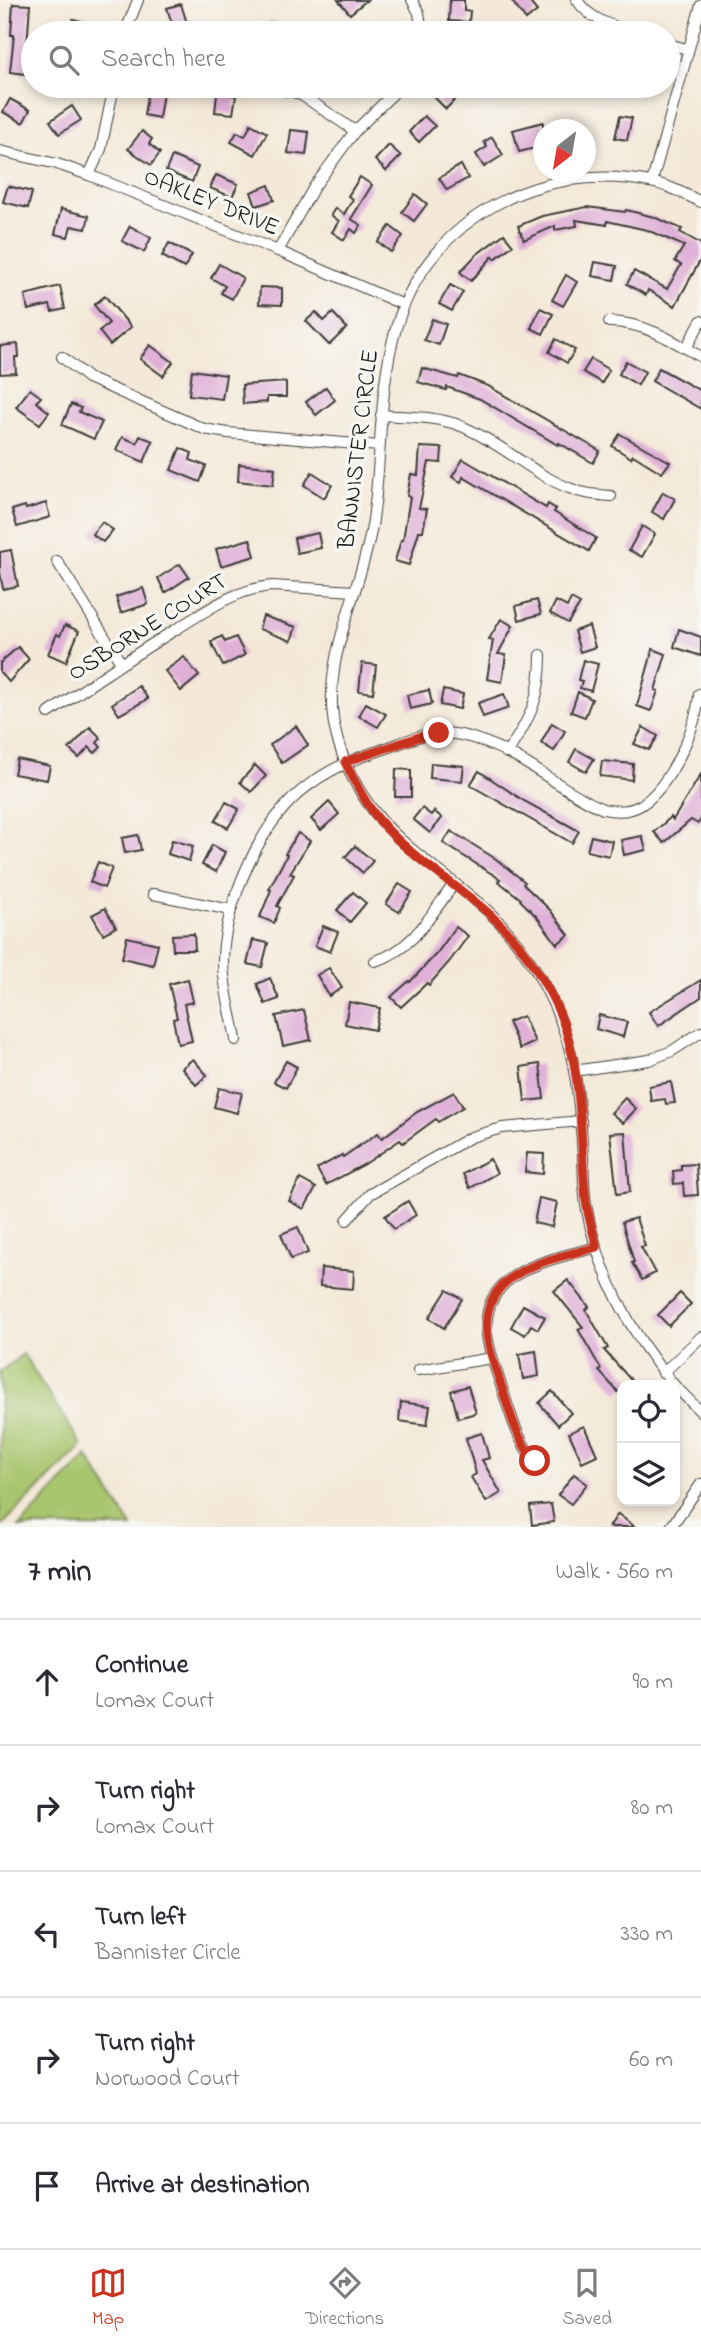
<!DOCTYPE html>
<meta charset="utf-8">
<style>
:root{--surface:#fff;--page:#f7f7f7;--text:#2b2b33;--muted:#7c7c81;--line:#e1e1e2;--accent:#c8321e}
body{margin:0;font-family:"Indie Flower",sans-serif;background:var(--page);color:var(--text)}
.controls{position:absolute;right:21px;bottom:21px;display:grid;overflow:hidden;border-radius:14px;box-shadow:0 4px 10px #0003}
.controls button{width:63px;height:63px;display:grid;place-items:center;padding:0;border:0;border-bottom:2px solid var(--line);background:var(--surface);color:var(--text);font:35px sans-serif}
.compass{position:absolute;left:533px;top:119px;width:63px;height:63px;border-radius:50%;background:var(--surface);box-shadow:0 4px 10px #0003;rotate:211deg}
.stop{position:absolute;width:21px;height:21px;margin:-16px;border:5px solid #c8321e;border-radius:50%;background:#fff}
.stop.end{background:#c8321e;border-color:#fff;box-shadow:0 2px 7px #0008}
.list{margin:0;padding:0;list-style:none}
h2{display:flex;justify-content:space-between;align-items:center;height:91px;margin:0;padding:0 28px;font-size:30px}
h2 small{font-size:23px;font-weight:400;color:var(--muted)}
.list li{display:grid;grid-template-columns:46px 1fr auto;gap:21px;align-items:center;box-sizing:border-box;height:126px;padding:0 28px;border-top:2px solid var(--line)}
.list b{display:block;font-size:26px;white-space:nowrap}
.list p{margin:0;font-size:23px;white-space:nowrap;color:var(--muted)}
.list em{font-size:23px;font-style:normal;color:var(--muted)}
.icon{flex:none;width:38px;height:38px;fill:none;stroke:currentColor;stroke-width:2;stroke-linecap:round;stroke-linejoin:round}
.map{position:relative;flex:none;width:701px;height:1527px;overflow:hidden}
.search{position:absolute;background:var(--surface);box-shadow:0 4px 10px #0003;left:21px;right:21px;top:21px;height:77px;display:flex;align-items:center;gap:18px;box-sizing:border-box;padding:0 24px;border-radius:38px;color:var(--muted);font-size:26px}
.sheet{height:721px;background:var(--surface)}
nav{display:flex;justify-content:space-around;align-items:center;box-sizing:border-box;height:98px;border-top:2px solid var(--line);background:var(--surface);font-size:19px;color:var(--muted)}
nav a{display:grid;justify-items:center;gap:4px}
nav .on{color:var(--accent)}
.map>svg:first-child{display:block}
</style>
<div class="map">
<svg width="701" height="1527" viewBox="0 0 701 1527">
<rect width="100%" height="100%" fill="#f6f6f2"/>
<filter id="ink" filterUnits="userSpaceOnUse"><feTurbulence type="fractalNoise" baseFrequency=".0143" numOctaves="2"/><feDisplacementMap in="SourceGraphic" scale="14" xChannelSelector="R" yChannelSelector="G"/><feConvolveMatrix kernelMatrix="1 2 1 2 8 2 1 2 1" color-interpolation-filters="sRGB"/></filter>
<filter id="wash" filterUnits="userSpaceOnUse"><feTurbulence type="fractalNoise" baseFrequency=".00686" numOctaves="4" result="noise"/><feDisplacementMap in="SourceGraphic" scale="28" xChannelSelector="R" yChannelSelector="G"/><feGaussianBlur stdDeviation="1.57" result="paint"/><feColorMatrix in="noise" values="0 0 0 0 0 0 0 0 0 0 0 0 0 0 0 0 0 1.4 0 .05"/><feComposite in="paint" operator="in"/></filter>
<g filter="url(#wash)">
<rect width="100%" height="100%" fill="#f4e9d8"/>
<!-- green -->
<g fill="#a7c56c" stroke="#627044" stroke-width="2">
<path d="M 23,1354 L 82,1446 L 0,1527 L 0,1372 Z"/>
<path d="M 87,1456 L 132,1527 L 19,1527 Z"/>
</g>
<g id="blocks">
<!-- building -->
<g fill="#e0b0d8">
<path d="M 338,0 L 367,0 L 350,14 Z"/>
<path d="M 450,0 L 464,0 L 464,11 L 470,11 L 469,22 L 449,21 Z"/>
<path d="M 511,0 L 528,0 L 537,11 L 526,20 Z"/>
<path d="M 13,4 L 30,5 L 25,74 L 10,72 L 14,35 L 11,35 Z"/>
<path d="M 181,4 L 190,33 L 175,33 L 167,8 Z"/>
<path d="M 73,19 L 93,24 L 91,33 L 70,33 Z"/>
<path d="M 375,20 L 387,33 L 360,33 Z"/>
<path d="M 269,22 L 291,24 L 290,33 L 268,33 Z"/>
<path d="M 218,86 L 233,86 L 232,95 L 236,96 L 233,114 L 215,112 Z"/>
<path d="M 447,86 L 468,86 L 446,109 L 435,98 Z"/>
<path d="M 148,90 L 163,93 L 159,118 L 144,115 Z"/>
<path d="M 10,99 L 30,110 L 23,123 L 3,112 Z"/>
<path d="M 72,106 L 81,120 L 59,134 L 50,121 Z"/>
<path d="M 424,116 L 435,126 L 419,142 L 409,132 Z"/>
<path d="M 620,116 L 632,118 L 627,140 L 615,138 Z"/>
<path d="M 543,122 L 543,146 L 519,152 L 513,130 Z"/>
<path d="M 251,124 L 267,133 L 255,155 L 231,142 L 237,132 L 245,136 Z"/>
<path d="M 291,130 L 309,132 L 306,155 L 288,153 Z"/>
<path d="M 142,131 L 152,139 L 149,144 L 160,153 L 151,165 L 128,149 Z"/>
<path d="M 492,137 L 503,155 L 484,167 L 476,154 L 487,147 L 484,142 Z"/>
<path d="M 389,145 L 401,156 L 386,171 L 375,160 Z"/>
<path d="M 172,156 L 198,167 L 192,182 L 166,171 Z"/>
<path d="M 461,165 L 468,178 L 447,190 L 439,178 Z"/>
<path d="M 216,175 L 238,184 L 232,197 L 210,188 Z"/>
<path d="M 360,177 L 372,185 L 351,219 L 361,225 L 356,233 L 351,229 L 344,240 L 332,232 L 339,221 L 331,215 L 335,208 L 344,214 L 353,199 L 348,196 Z"/>
<path d="M 269,185 L 274,200 L 256,206 L 251,192 Z"/>
<path d="M 8,186 L 32,192 L 28,208 L 3,202 Z"/>
<path d="M 415,194 L 427,204 L 414,221 L 402,212 Z"/>
<path d="M 587,207 L 625,212 L 626,210 L 654,217 L 682,229 L 680,232 L 701,244 L 701,259 L 675,306 L 648,290 L 646,295 L 627,284 L 634,271 L 667,289 L 681,265 L 675,261 L 684,246 L 647,230 L 607,221 L 607,225 L 576,220 L 577,226 L 555,230 L 555,226 L 524,240 L 518,226 L 542,216 Z"/>
<path d="M 61,209 L 89,216 L 86,229 L 71,226 L 68,237 L 55,234 Z"/>
<path d="M 130,226 L 151,238 L 144,252 L 122,241 Z"/>
<path d="M 390,226 L 403,236 L 391,252 L 378,242 Z"/>
<path d="M 504,234 L 513,245 L 495,259 L 493,256 L 471,281 L 460,272 L 476,255 Z"/>
<path d="M 169,243 L 192,255 L 184,268 L 162,256 Z"/>
<path d="M 595,262 L 617,266 L 614,280 L 592,276 Z"/>
<path d="M 219,264 L 243,278 L 232,299 L 221,293 L 225,286 L 211,278 Z"/>
<path d="M 566,275 L 577,282 L 563,306 L 552,300 Z"/>
<path d="M 450,285 L 463,292 L 452,311 L 439,304 Z"/>
<path d="M 60,286 L 65,309 L 52,312 L 50,305 L 28,310 L 25,295 Z"/>
<path d="M 260,287 L 282,288 L 282,305 L 259,304 Z"/>
<path d="M 105,296 L 131,327 L 110,345 L 99,331 L 109,323 L 94,305 Z"/>
<path d="M 540,308 L 553,314 L 543,334 L 531,328 Z"/>
<path d="M 316,312 L 324,321 L 333,313 L 347,328 L 329,345 L 306,321 Z"/>
<path d="M 432,319 L 446,324 L 439,345 L 424,340 Z"/>
<path d="M 556,339 L 575,350 L 567,363 L 549,352 Z"/>
<path d="M 18,344 L 19,357 L 15,357 L 16,373 L 0,374 L 0,346 Z"/>
<path d="M 150,345 L 173,362 L 163,376 L 140,359 Z"/>
<path d="M 591,359 L 609,370 L 602,383 L 583,372 Z"/>
<path d="M 626,361 L 645,372 L 638,385 L 619,374 Z"/>
<path d="M 422,368 L 458,378 L 459,375 L 488,386 L 600,451 L 593,463 L 559,443 L 558,445 L 480,399 L 447,387 L 446,390 L 418,382 Z"/>
<path d="M 659,368 L 701,391 L 701,409 L 652,381 Z"/>
<path d="M 192,370 L 226,375 L 222,399 L 189,395 Z"/>
<path d="M 286,382 L 286,397 L 267,397 L 267,402 L 243,404 L 242,385 Z"/>
<path d="M 326,387 L 335,400 L 316,415 L 306,402 Z"/>
<path d="M 30,389 L 41,397 L 36,402 L 49,412 L 40,424 L 16,407 Z"/>
<path d="M 71,404 L 81,408 L 79,412 L 102,422 L 94,439 L 62,425 Z"/>
<path d="M 620,434 L 670,462 L 662,473 L 633,455 L 631,458 L 612,446 Z"/>
<path d="M 140,436 L 153,441 L 144,462 L 116,450 L 122,437 L 137,443 Z"/>
<path d="M 420,447 L 442,448 L 441,463 L 429,462 L 419,508 L 427,509 L 423,531 L 419,531 L 409,565 L 395,561 L 401,540 L 403,540 L 410,497 L 407,496 L 411,474 L 418,475 Z"/>
<path d="M 180,448 L 192,453 L 190,460 L 206,466 L 200,482 L 171,470 Z"/>
<path d="M 463,459 L 546,508 L 548,504 L 556,509 L 554,512 L 596,538 L 589,551 L 463,477 L 461,482 L 452,477 Z"/>
<path d="M 239,464 L 275,468 L 273,485 L 238,481 Z"/>
<path d="M 312,472 L 332,485 L 324,498 L 304,485 Z"/>
<path d="M 663,492 L 675,499 L 664,519 L 652,512 Z"/>
<path d="M 46,503 L 50,517 L 17,527 L 12,510 L 25,506 L 26,509 Z"/>
<path d="M 102,522 L 113,530 L 103,542 L 92,534 Z"/>
<path d="M 642,526 L 655,534 L 642,557 L 629,550 Z"/>
<path d="M 318,533 L 321,548 L 297,553 L 294,538 Z"/>
<path d="M 250,539 L 255,556 L 221,566 L 216,549 Z"/>
<path d="M 11,550 L 18,586 L 3,589 L 0,572 L 0,552 Z"/>
<path d="M 180,564 L 189,577 L 165,593 L 158,578 Z"/>
<path d="M 143,588 L 148,604 L 121,613 L 116,597 Z"/>
<path d="M 571,599 L 580,604 L 568,623 L 550,613 L 556,601 L 567,607 Z"/>
<path d="M 537,600 L 541,614 L 519,620 L 516,606 Z"/>
<path d="M 263,616 L 296,627 L 291,641 L 259,629 Z"/>
<path d="M 501,619 L 513,626 L 498,654 L 506,655 L 502,682 L 487,679 L 493,640 L 489,639 Z"/>
<path d="M 65,625 L 79,631 L 66,662 L 48,654 L 57,634 L 60,636 Z"/>
<path d="M 589,626 L 595,647 L 580,652 L 574,631 Z"/>
<path d="M 679,629 L 701,637 L 701,656 L 674,647 Z"/>
<path d="M 222,636 L 225,642 L 236,637 L 245,655 L 223,666 L 211,642 Z"/>
<path d="M 18,647 L 29,659 L 9,682 L 0,672 L 0,663 Z"/>
<path d="M 653,649 L 666,654 L 655,690 L 658,691 L 651,711 L 637,706 Z"/>
<path d="M 184,657 L 199,676 L 181,691 L 165,671 Z"/>
<path d="M 583,660 L 598,664 L 591,691 L 580,688 L 582,681 L 578,680 Z"/>
<path d="M 362,663 L 376,665 L 373,693 L 359,691 Z"/>
<path d="M 139,686 L 148,699 L 119,715 L 112,704 Z"/>
<path d="M 429,690 L 432,704 L 410,709 L 407,695 Z"/>
<path d="M 443,690 L 463,694 L 460,709 L 440,705 Z"/>
<path d="M 578,692 L 592,699 L 585,717 L 571,712 Z"/>
<path d="M 504,694 L 509,708 L 483,717 L 478,703 Z"/>
<path d="M 366,703 L 386,714 L 378,727 L 359,716 Z"/>
<path d="M 552,723 L 565,731 L 554,751 L 541,743 Z"/>
<path d="M 296,726 L 308,745 L 282,763 L 270,745 Z"/>
<path d="M 90,727 L 101,738 L 97,743 L 101,747 L 95,753 L 89,747 L 79,758 L 69,749 Z"/>
<path d="M 643,727 L 658,736 L 649,750 L 634,744 Z"/>
<path d="M 576,749 L 594,759 L 586,772 L 569,762 Z"/>
<path d="M 17,759 L 50,766 L 47,780 L 14,774 Z"/>
<path d="M 602,761 L 633,764 L 632,780 L 600,776 Z"/>
<path d="M 431,763 L 464,766 L 462,781 L 430,778 Z"/>
<path d="M 255,765 L 266,776 L 251,792 L 240,782 Z"/>
<path d="M 396,769 L 411,770 L 411,797 L 395,797 Z"/>
<path d="M 479,771 L 524,801 L 579,831 L 572,843 L 470,785 Z"/>
<path d="M 701,774 L 701,819 L 698,824 L 691,820 L 664,843 L 654,832 L 671,817 L 673,820 Z"/>
<path d="M 226,802 L 239,809 L 228,828 L 215,821 Z"/>
<path d="M 329,802 L 339,814 L 321,830 L 311,819 Z"/>
<path d="M 422,808 L 431,815 L 434,811 L 442,818 L 430,833 L 413,819 Z"/>
<path d="M 451,831 L 496,859 L 525,882 L 523,884 L 550,910 L 569,935 L 557,944 L 537,917 L 520,900 L 521,899 L 498,881 L 500,879 L 443,843 Z"/>
<path d="M 298,833 L 310,841 L 290,873 L 294,875 L 277,906 L 280,908 L 274,923 L 260,917 L 271,890 L 269,889 L 287,855 L 285,854 Z"/>
<path d="M 138,835 L 141,850 L 125,853 L 122,838 Z"/>
<path d="M 591,836 L 612,841 L 609,856 L 587,851 Z"/>
<path d="M 642,836 L 646,850 L 624,855 L 621,840 Z"/>
<path d="M 172,840 L 193,846 L 189,861 L 168,854 Z"/>
<path d="M 212,845 L 225,852 L 216,872 L 202,865 Z"/>
<path d="M 355,846 L 373,861 L 363,873 L 345,857 Z"/>
<path d="M 98,862 L 112,868 L 104,888 L 90,882 Z"/>
<path d="M 399,884 L 412,892 L 399,912 L 386,904 Z"/>
<path d="M 353,892 L 366,903 L 350,922 L 337,910 Z"/>
<path d="M 105,908 L 116,927 L 103,934 L 92,915 Z"/>
<path d="M 323,926 L 338,932 L 330,952 L 315,946 Z"/>
<path d="M 456,927 L 468,936 L 450,961 L 429,985 L 427,983 L 401,1007 L 391,997 L 409,981 L 410,982 L 437,953 Z"/>
<path d="M 194,934 L 195,950 L 173,950 L 172,935 Z"/>
<path d="M 127,937 L 158,944 L 153,965 L 122,958 Z"/>
<path d="M 253,940 L 268,943 L 262,967 L 247,964 Z"/>
<path d="M 329,968 L 342,988 L 329,996 L 317,975 Z"/>
<path d="M 270,978 L 279,999 L 265,1004 L 257,984 Z"/>
<path d="M 188,979 L 193,1002 L 184,1004 L 192,1041 L 178,1044 L 173,1019 L 177,1018 L 169,984 Z"/>
<path d="M 701,980 L 701,997 L 658,1026 L 649,1012 Z"/>
<path d="M 349,1002 L 380,1008 L 375,1030 L 345,1024 Z"/>
<path d="M 304,1010 L 311,1040 L 283,1046 L 276,1016 Z"/>
<path d="M 599,1015 L 627,1022 L 623,1037 L 596,1029 Z"/>
<path d="M 523,1016 L 535,1042 L 520,1049 L 508,1022 Z"/>
<path d="M 193,1059 L 207,1075 L 196,1085 L 182,1068 Z"/>
<path d="M 286,1061 L 297,1067 L 286,1088 L 274,1082 Z"/>
<path d="M 540,1064 L 544,1099 L 525,1101 L 521,1067 Z"/>
<path d="M 671,1082 L 675,1103 L 666,1104 L 665,1099 L 651,1101 L 649,1086 Z"/>
<path d="M 219,1088 L 242,1093 L 237,1113 L 214,1107 Z"/>
<path d="M 454,1092 L 463,1107 L 438,1122 L 436,1119 L 403,1143 L 400,1140 L 365,1164 L 326,1185 L 317,1169 L 342,1155 L 343,1157 L 378,1133 L 382,1138 L 417,1112 Z"/>
<path d="M 625,1098 L 636,1109 L 623,1123 L 611,1113 Z"/>
<path d="M 625,1132 L 630,1192 L 617,1194 L 610,1133 Z"/>
<path d="M 527,1153 L 544,1154 L 543,1174 L 525,1172 Z"/>
<path d="M 490,1159 L 497,1173 L 470,1188 L 463,1174 Z"/>
<path d="M 696,1164 L 698,1195 L 684,1196 L 683,1183 L 674,1184 L 673,1171 L 681,1170 L 681,1165 Z"/>
<path d="M 300,1179 L 316,1188 L 304,1209 L 289,1201 Z"/>
<path d="M 539,1198 L 557,1202 L 552,1227 L 534,1223 Z"/>
<path d="M 408,1201 L 416,1215 L 394,1229 L 385,1216 Z"/>
<path d="M 636,1218 L 645,1246 L 641,1247 L 655,1273 L 642,1280 L 632,1263 L 634,1262 L 622,1222 Z"/>
<path d="M 298,1227 L 308,1253 L 291,1259 L 281,1234 Z"/>
<path d="M 321,1268 L 354,1271 L 353,1289 L 320,1286 Z"/>
<path d="M 568,1280 L 589,1307 L 586,1310 L 608,1348 L 604,1350 L 631,1380 L 618,1392 L 599,1371 L 601,1369 L 578,1329 L 583,1327 L 554,1291 Z"/>
<path d="M 447,1290 L 462,1299 L 444,1328 L 429,1318 Z"/>
<path d="M 680,1293 L 691,1304 L 669,1326 L 658,1315 Z"/>
<path d="M 523,1305 L 545,1317 L 538,1329 L 531,1325 L 525,1335 L 511,1327 Z"/>
<path d="M 536,1351 L 539,1376 L 523,1379 L 519,1354 Z"/>
<path d="M 468,1386 L 476,1413 L 458,1418 L 451,1391 Z"/>
<path d="M 552,1391 L 571,1413 L 558,1425 L 539,1403 Z"/>
<path d="M 401,1402 L 430,1406 L 427,1425 L 399,1421 Z"/>
<path d="M 584,1426 L 597,1455 L 582,1462 L 569,1433 Z"/>
<path d="M 482,1433 L 489,1458 L 482,1460 L 501,1493 L 486,1502 L 471,1477 L 476,1474 L 466,1438 Z"/>
<path d="M 574,1474 L 587,1484 L 571,1504 L 558,1495 Z"/>
<path d="M 551,1504 L 554,1522 L 532,1525 L 530,1506 Z"/>
<path d="M 618,1514 L 635,1527 L 609,1527 Z"/>
</g>
</g>
</g>
<g filter="url(#ink)">
<use href="#blocks" fill-opacity="0" stroke="#3c3b38" stroke-width="2"/>
<g fill="none" stroke-linecap="round" stroke-linejoin="round">
<defs>
<g id="minor">
<path d="M 412,0 L 419,13 L 422,33"/>
<path d="M 577,0 C 590,20 612,26 634,33"/>
<path d="M 125,33 L 138,0"/>
<path d="M 668,44 L 687,49"/>
<path d="M 274,89 L 294,92 L 303,96 L 355,131"/>
<path d="M 0,151 L 57,164 L 89,175 L 278,251 L 404,305"/>
<path d="M 89,175 L 101,149 L 114,86"/>
<path d="M 652,182 L 701,5"/>
<path d="M 278,251 L 314,187 L 355,131 L 401,86"/>
<path d="M 609,322 C 643,322 672,340 701,357"/>
<path d="M 686,348 L 701,321"/>
<path d="M 62,357 L 88,378 L 204,429 L 228,433 L 379,446"/>
<path d="M 381,415 C 407,417 437,416 461,426 C 500,442 531,473 569,488 C 583,494 597,495 611,496"/>
<path d="M 57,561 L 121,663"/>
<path d="M 49,713 C 91,684 132,656 175,630 C 206,611 235,589 272,586 L 355,591"/>
<path d="M 507,753 C 530,719 541,697 541,655"/>
<path d="M 153,894 L 231,910"/>
<path d="M 375,961 C 413,950 431,914 454,884"/>
<path d="M 236,1040 C 232,1014 223,987 223,961 C 223,933 232,904 242,879 C 270,811 305,775 375,752 C 398,745 423,731 447,733 C 506,738 551,786 603,809 C 616,812 629,812 641,805 C 670,787 697,727 699,694"/>
<path d="M 574,1071 L 649,1060 L 672,1051 L 701,1032"/>
<path d="M 347,1220 L 370,1194 L 471,1137 L 502,1128 L 581,1121"/>
<path d="M 418,1370 L 492,1358"/>
<path d="M 663,1373 L 701,1337"/>
<path d="M 674,1385 C 631,1335 597,1270 586,1205 C 583,1185 584,1163 582,1142 C 578,1083 573,1038 544,985 C 530,958 511,932 488,911 C 424,854 363,829 337,738 C 317,664 360,597 372,526 C 383,459 377,390 397,325 C 430,216 542,161 650,182 C 668,185 685,194 701,202"/>
<path d="M 675,1386 L 701,1412"/>
<path d="M 535,1461 C 515,1437 510,1411 500,1382 C 495,1367 489,1351 487,1335 C 479,1270 551,1260 597,1247"/>
<path d="M 671,1527 L 701,1484"/>
</g>
</defs>
<!-- minor casing -->
<use href="#minor" stroke="#3c3b38" stroke-width="12"/>
<!-- minor -->
<use href="#minor" stroke="#fff" stroke-width="10"/>
</g>
</g>
<g fill="none" stroke-linecap="round" stroke-linejoin="round" filter="url(#ink)">
<!-- route -->
<path stroke="#c8321e" stroke-width="9" d="M 439,733 L 419,737 L 345,762 C 355,782 365,803 380,821 C 422,871 486,898 525,953 C 542,977 560,1008 568,1038 C 583,1090 580,1147 586,1201 C 588,1216 593,1232 597,1247 C 550,1260 479,1270 487,1335 C 489,1351 495,1367 500,1382 C 510,1411 515,1437 535,1461"/>
</g>
<g text-anchor="middle" stroke-width="7" stroke-linejoin="round" paint-order="stroke">
<!-- street labels -->
<g font-size="24" fill="#1c1c1c" stroke="#f6f6f2">
<text transform="translate(212 201) rotate(22)" y="8">OAKLEY DRIVE</text>
<text transform="translate(357 449) rotate(-83)" y="8">BANNISTER CIRCLE</text>
<text transform="translate(147 626) rotate(-32)" y="8">OSBORNE COURT</text>
</g>
</g>
</svg>
<div class="controls">
<button><svg class="icon" aria-label="locate" viewBox="0 0 24 24"><circle cx="12" cy="12" r="6"/><path d="M12 2v4M12 18v4M2 12h4M18 12h4"/></svg></button>
<button><svg class="icon" aria-label="layers" viewBox="0 0 24 24"><path d="M12 4l9 5-9 5-9-5zM3 14l9 5 9-5"/></svg></button>
</div>
<svg class="compass" viewBox="-18 -18 36 36"><path d="M0-13l5 13h-10z" fill="#e53935"/><path d="M0 13l5-13h-10z" fill="#7c7c81"/></svg>
<div class="stop" style="left:535px;top:1461px"></div>
<div class="stop end" style="left:439px;top:733px"></div>
<div class="search"><svg class="icon" aria-label="search" viewBox="0 0 24 24"><circle cx="10" cy="10" r="6"/><path d="M15 15l6 6"/></svg>Search here</div>
</div>
<section class="sheet">
<h2>7 min<small>Walk · 560 m</small></h2>
<ul class="list">
<li><svg class="icon" aria-label="ahead" viewBox="0 0 24 24"><path d="M12 20V5M6 11l6-6 6 6"/></svg><div><b>Continue</b><p>Lomax Court</p></div><em>90 m</em></li>
<li><svg class="icon" aria-label="right" viewBox="0 0 24 24"><path d="M7 20v-9h11M14 6l5 5-5 5"/></svg><div><b>Turn right</b><p>Lomax Court</p></div><em>80 m</em></li>
<li><svg class="icon" aria-label="left" viewBox="0 0 24 24"><path d="M17 20v-9H6M10 6l-5 5 5 5"/></svg><div><b>Turn left</b><p>Bannister Circle</p></div><em>330 m</em></li>
<li><svg class="icon" aria-label="right" viewBox="0 0 24 24"><path d="M7 20v-9h11M14 6l5 5-5 5"/></svg><div><b>Turn right</b><p>Norwood Court</p></div><em>60 m</em></li>
<li><svg class="icon" aria-label="arrive" viewBox="0 0 24 24"><path d="M6 21V4h12l-3 4 3 4H6"/></svg><div><b>Arrive at destination</b></div></li>
</ul>
</section>
<nav>
<a class="on"><svg class="icon" aria-label="map" viewBox="0 0 24 24"><path d="M3 6l6-2 6 2 6-2v14l-6 2-6-2-6 2zM9 4v14M15 6v14"/></svg>Map</a>
<a><svg class="icon" aria-label="directions" viewBox="0 0 24 24"><path d="M12 3l9 9-9 9-9-9zM9 14v-3h6M13 9l2 2-2 2"/></svg>Directions</a>
<a><svg class="icon" aria-label="saved" viewBox="0 0 24 24"><path d="M7 4h10v16l-5-4-5 4z"/></svg>Saved</a>
</nav>
